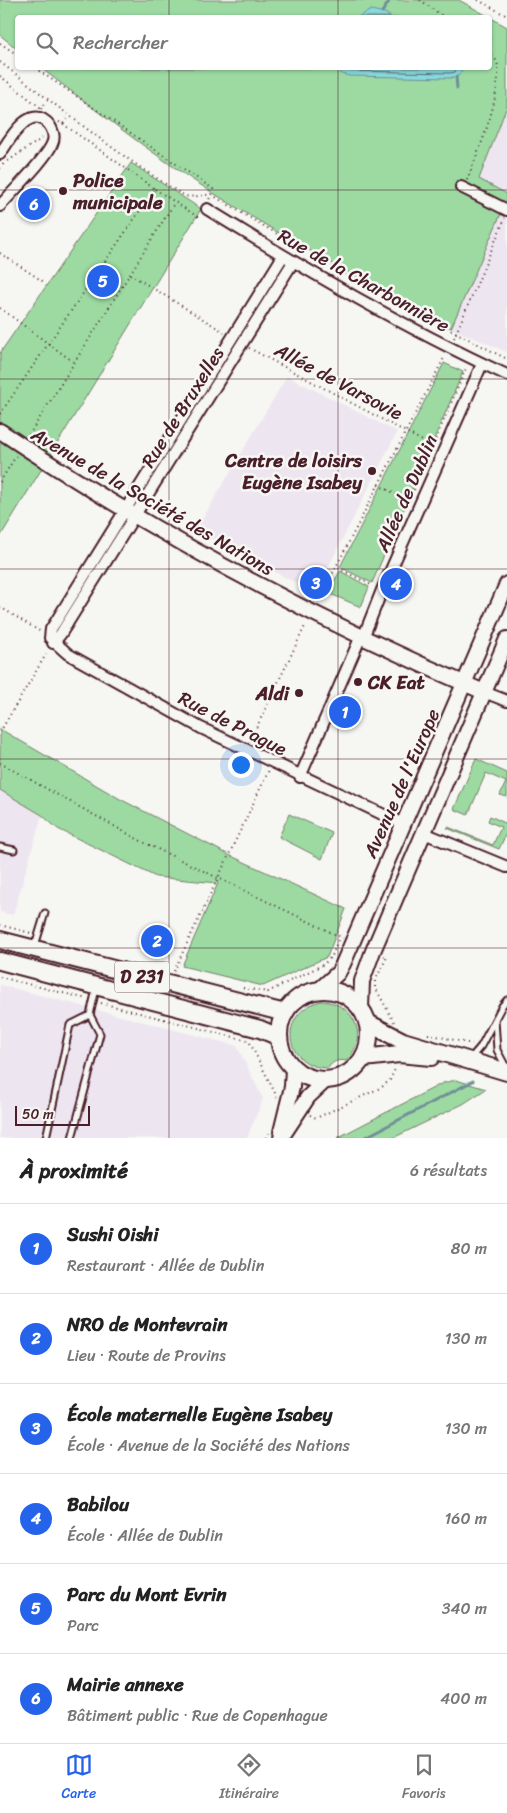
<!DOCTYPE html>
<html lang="fr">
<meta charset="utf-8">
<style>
:root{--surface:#fff;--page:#f2f2f2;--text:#222;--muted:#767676;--line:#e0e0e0;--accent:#2563eb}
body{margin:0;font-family:Sriracha,sans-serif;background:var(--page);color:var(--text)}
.scale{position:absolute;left:15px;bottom:12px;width:75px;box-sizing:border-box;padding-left:5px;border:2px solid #4a1f2b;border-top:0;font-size:14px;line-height:18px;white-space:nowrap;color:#4a1f2b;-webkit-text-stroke:4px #f6f6f2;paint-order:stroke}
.you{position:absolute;left:240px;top:764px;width:18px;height:18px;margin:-12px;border:4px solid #fff;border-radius:50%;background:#1a73e8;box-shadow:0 0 0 8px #1a73e833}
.badge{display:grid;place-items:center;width:32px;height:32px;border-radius:50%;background:var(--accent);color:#fff;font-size:16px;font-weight:700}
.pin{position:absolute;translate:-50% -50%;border:2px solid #fff;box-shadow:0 1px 5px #0006}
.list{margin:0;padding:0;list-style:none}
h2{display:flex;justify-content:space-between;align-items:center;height:65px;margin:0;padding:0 20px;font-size:21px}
h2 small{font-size:16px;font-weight:400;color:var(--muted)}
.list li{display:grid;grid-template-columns:32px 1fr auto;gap:15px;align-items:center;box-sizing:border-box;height:90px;padding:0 20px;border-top:1px solid var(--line)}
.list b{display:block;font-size:19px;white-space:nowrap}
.list p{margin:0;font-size:16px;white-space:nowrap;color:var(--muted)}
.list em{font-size:16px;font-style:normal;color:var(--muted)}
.icon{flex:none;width:28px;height:28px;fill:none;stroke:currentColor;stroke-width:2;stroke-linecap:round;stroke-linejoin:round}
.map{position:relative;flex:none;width:507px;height:1138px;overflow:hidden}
.search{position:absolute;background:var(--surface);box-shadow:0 1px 4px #0004;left:15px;right:15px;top:15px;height:55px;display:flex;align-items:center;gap:12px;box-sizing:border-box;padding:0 18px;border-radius:5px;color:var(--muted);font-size:19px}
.sheet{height:605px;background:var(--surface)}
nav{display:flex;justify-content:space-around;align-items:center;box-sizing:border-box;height:70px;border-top:1px solid var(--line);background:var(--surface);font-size:14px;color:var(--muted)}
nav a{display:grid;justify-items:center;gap:2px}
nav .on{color:var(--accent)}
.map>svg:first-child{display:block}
</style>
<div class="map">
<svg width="507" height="1138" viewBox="0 0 507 1138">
<rect width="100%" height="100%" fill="#f6f6f2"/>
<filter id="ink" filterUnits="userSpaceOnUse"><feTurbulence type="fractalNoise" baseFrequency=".02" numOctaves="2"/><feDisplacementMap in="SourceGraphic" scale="10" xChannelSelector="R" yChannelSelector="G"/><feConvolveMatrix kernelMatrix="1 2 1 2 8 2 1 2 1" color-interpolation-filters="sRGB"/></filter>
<g filter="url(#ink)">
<!-- built -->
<g fill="#ede5f0">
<path d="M 507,106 L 507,194 L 478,180 Z"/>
<path d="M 507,200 L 507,352 L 451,328 Z"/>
<path d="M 287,376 L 397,432 L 315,593 L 196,530 Z"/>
<path d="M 0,790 L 42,815 L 13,915 L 0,912 Z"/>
<path d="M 0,985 L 237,1046 L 263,1099 L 247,1138 L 0,1138 Z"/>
</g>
<!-- green -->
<g fill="#9cdaa2" stroke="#737c66">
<path d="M 0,0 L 459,0 L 507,27 L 507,106 L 479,179 L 507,194 L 507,200 L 451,328 C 370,285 290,241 213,193 C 153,155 97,111 41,68 L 490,68 L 490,18 L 18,18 L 17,49 L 0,35 Z"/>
<path d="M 131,163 L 201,209 L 0,537 L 0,353 Z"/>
<path d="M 444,363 L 463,372 L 372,583 L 340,567 Z"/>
<path d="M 340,571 L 369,587 L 361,607 L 328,593 Z"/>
<path d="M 0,729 L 120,799 L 229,855 L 346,909 L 327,957 L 263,986 L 182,966 L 218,883 L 156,877 L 58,829 L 42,815 L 0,790 Z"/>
<path d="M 476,759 L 507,773 L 507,797 L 500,795 L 506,782 L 486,773 L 468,815 L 454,809 Z"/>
<path d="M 289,814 L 332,833 L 322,859 L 279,837 Z"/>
<path d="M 490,816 L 507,824 L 507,832 L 499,849 L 447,828 L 448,827 L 493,845 L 501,827 L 488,821 Z"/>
<path d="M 321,1001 C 354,1002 370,1037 346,1061 C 338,1059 332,1062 328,1068 C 283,1068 277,1012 321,1001 Z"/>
<path d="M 456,1080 L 486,1089 L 463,1104 L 393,1138 L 337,1138 L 443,1083 Z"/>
</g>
<!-- water -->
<g fill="#87d9dd" stroke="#6f8f96">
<path d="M 371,10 L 385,13 L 391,17 L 358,17 Z"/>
<path d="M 337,68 L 459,68 L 462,72 L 458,76 L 450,78 L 349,76 L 342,74 Z"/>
</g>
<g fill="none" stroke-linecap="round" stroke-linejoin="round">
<!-- shore -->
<path stroke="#626972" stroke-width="1" d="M 343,68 L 350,71 L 450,73 L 455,72 L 456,68"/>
<!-- stream -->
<g stroke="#6f8f96" stroke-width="3">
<path d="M 382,12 L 390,0"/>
<path d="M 456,77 L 457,88"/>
<path d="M 364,1138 L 473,1081"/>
</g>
<defs>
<g id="lane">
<path d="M 0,847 L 14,850"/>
<path d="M 35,946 L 45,913"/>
<path d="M 90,1015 L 96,989"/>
<path d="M 495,1020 L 497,1050 L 506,1067"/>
<path d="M 470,1059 L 481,1046 L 502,1006 L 507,1000"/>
<path d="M 46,1138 L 70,1025 L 90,1015 L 100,1034 L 72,1138"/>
</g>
<g id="street">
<path d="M 0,154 C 9,140 31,100 50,126 C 53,131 55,138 52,144 C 46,159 12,192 0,206"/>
<path d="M 461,187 L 507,210"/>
<path d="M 207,209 C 304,269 403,327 507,375"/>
<path d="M 283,256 L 55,623 L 51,629 L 50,638 L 68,654 L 201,728 L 403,824"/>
<path d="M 363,638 L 382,590 L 482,364"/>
<path d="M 53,643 L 60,635 L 293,262"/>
<path d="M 484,692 L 507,701"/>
<path d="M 300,777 L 361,636"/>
<path d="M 424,833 L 507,867"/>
</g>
<g id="secondary">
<path d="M 0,431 C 153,533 315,620 484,692"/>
<path d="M 319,990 L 338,973 L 343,964 L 507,584"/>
<path d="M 361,1008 L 362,981 L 373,951 L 507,639"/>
<path d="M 281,1132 L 292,1087 L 293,1069"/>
<path d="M 281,1138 L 308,1097 L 325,1081"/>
</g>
<g id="primary">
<path d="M 0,940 L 285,1013"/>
<path d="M 0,961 L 260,1029 L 279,1037"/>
<circle cx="324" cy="1035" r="45"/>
<path d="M 368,1023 L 403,1041 L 507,1072"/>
<path d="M 364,1058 L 399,1054 L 431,1057"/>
</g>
</defs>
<!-- lane casing -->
<use href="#lane" stroke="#4a1f2b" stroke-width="9"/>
<!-- street casing -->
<use href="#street" stroke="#4a1f2b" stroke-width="14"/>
<!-- secondary casing -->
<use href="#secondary" stroke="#4a1f2b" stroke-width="18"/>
<!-- primary casing -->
<use href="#primary" stroke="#4a1f2b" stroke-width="20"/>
<!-- path -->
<g stroke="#4a1f2b" stroke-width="2" stroke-dasharray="1 4" stroke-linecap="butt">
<path d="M 420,0 L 445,18"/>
<path d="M 478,0 L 507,16"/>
<path d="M 0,43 L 18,55"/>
<path d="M 0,62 C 60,108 120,157 185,196 C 195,198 202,194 212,195 L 353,279 L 507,359"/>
<path d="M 35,68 L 213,189 L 209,200"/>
<path d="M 0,76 L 41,108"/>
<path d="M 41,109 L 48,99"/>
<path d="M 59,122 L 63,124 L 69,116"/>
<path d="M 8,161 L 44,137"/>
<path d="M 0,169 L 4,163"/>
<path d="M 467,180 C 479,151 500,99 498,68 C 498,62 494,56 490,52"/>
<path d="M 155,189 L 198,217 L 199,214"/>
<path d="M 0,253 L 44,282"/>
<path d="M 130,274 L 224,332"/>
<path d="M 0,308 L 75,363"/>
<path d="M 454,338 L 505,218"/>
<path d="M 249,348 L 432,446"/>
<path d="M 0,414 L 155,189 L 63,124 L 60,126"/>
<path d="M 29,435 L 175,202"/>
<path d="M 0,482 L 16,456"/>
<path d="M 378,485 L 410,501"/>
<path d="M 414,490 L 467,366"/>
<path d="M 338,568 L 373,586"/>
<path d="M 319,600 L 445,356"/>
<path d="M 0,607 L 41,632"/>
<path d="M 0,732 L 48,651"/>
<path d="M 250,741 L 306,624"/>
<path d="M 0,763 L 141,841 L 343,938"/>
<path d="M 0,925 L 31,933"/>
<path d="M 174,971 L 269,770"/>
<path d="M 0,977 L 87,999"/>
<path d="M 377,977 L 387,957 L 384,956"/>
<path d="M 375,981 L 375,987 L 394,1022"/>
<path d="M 243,988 L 268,992 L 324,964 L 332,956 L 339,937"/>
<path d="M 101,1003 L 249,1041 L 277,1097"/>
<path d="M 428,1034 L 472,1044"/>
<path d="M 310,1115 L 316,1118 L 325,1114 L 382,1087 L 390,1080 L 396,1067"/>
<path d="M 267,1138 L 269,1133"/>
</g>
<!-- lane -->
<use href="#lane" stroke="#f6f6f2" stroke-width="5"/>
<!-- street -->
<use href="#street" stroke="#f6f6f2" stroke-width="10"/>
<!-- secondary -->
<use href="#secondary" stroke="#f6f6f2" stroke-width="14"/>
<!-- primary -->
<use href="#primary" stroke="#f6f6f2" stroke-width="16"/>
</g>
</g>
<!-- grid -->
<path fill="none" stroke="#4a1f2b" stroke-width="1" stroke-opacity="0.55" d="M 169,0 L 169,18M 338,0 L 338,18M 169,68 L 169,1138M 338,68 L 338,1138M 0,190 L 507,190M 0,379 L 507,379M 0,569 L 507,569M 0,759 L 507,759M 0,948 L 507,948"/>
<!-- markers -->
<g fill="#4a1f2b" stroke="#f6f6f2" stroke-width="2">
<circle cx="63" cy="191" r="5"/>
<circle cx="372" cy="471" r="5"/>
<circle cx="358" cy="682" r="5"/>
<circle cx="299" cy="693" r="5"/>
</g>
<g text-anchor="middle" stroke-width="5" stroke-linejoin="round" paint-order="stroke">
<!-- shield labels -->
<rect fill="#f6f6f2" stroke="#7e6067" stroke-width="1" x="114.5" y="961.5" width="55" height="31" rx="4"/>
<g font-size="18" font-weight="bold" fill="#4a1f2b">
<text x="142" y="983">D 231</text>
</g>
<!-- poi labels -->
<g font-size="19" font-weight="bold" fill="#4a1f2b" stroke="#f6f6f2" text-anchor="start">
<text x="73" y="187">Police<tspan x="73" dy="22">municipale</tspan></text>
<text x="362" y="467" text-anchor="end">Centre de loisirs<tspan x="362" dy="22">Eugène Isabey</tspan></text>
<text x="368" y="689">CK Eat</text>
<text x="289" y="700" text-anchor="end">Aldi</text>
</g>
<!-- street labels -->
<g font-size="19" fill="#4a1f2b" stroke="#f6f6f2">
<text transform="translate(364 280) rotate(29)" y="7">Rue de la Charbonnière</text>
<text transform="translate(339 381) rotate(28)" y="7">Allée de Varsovie</text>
<text transform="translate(182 407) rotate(-58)" y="7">Rue de Bruxelles</text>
<text transform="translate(406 493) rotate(-66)" y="7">Allée de Dublin</text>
<text transform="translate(153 501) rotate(30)" y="7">Avenue de la Société des Nations</text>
<text transform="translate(233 723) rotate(27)" y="7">Rue de Prague</text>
<text transform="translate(401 783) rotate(-66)" y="7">Avenue de l'Europe</text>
</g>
</g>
</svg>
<div class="scale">50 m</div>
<div class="you"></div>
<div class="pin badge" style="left:345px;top:712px">1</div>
<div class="pin badge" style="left:157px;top:941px">2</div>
<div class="pin badge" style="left:316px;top:583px">3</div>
<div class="pin badge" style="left:396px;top:584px">4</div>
<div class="pin badge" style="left:103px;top:281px">5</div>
<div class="pin badge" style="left:34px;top:204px">6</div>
<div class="search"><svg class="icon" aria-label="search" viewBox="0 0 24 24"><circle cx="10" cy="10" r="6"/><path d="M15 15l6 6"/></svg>Rechercher</div>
</div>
<section class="sheet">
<h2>À proximité<small>6 résultats</small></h2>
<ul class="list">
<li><span class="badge">1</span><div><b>Sushi Oishi</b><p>Restaurant · Allée de Dublin</p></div><em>80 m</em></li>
<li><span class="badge">2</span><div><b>NRO de Montevrain</b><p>Lieu · Route de Provins</p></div><em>130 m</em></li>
<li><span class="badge">3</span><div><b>École maternelle Eugène Isabey</b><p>École · Avenue de la Société des Nations</p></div><em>130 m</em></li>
<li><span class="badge">4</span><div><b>Babilou</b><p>École · Allée de Dublin</p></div><em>160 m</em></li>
<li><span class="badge">5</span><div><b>Parc du Mont Evrin</b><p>Parc</p></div><em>340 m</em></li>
<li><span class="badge">6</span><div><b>Mairie annexe</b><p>Bâtiment public · Rue de Copenhague</p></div><em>400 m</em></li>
</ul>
</section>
<nav>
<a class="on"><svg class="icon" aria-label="map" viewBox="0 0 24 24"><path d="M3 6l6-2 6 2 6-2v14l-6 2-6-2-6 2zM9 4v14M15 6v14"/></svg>Carte</a>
<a><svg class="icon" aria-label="directions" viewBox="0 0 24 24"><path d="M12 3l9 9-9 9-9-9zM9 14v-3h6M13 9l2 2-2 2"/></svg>Itinéraire</a>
<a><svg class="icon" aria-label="saved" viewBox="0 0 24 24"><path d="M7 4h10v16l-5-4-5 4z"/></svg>Favoris</a>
</nav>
